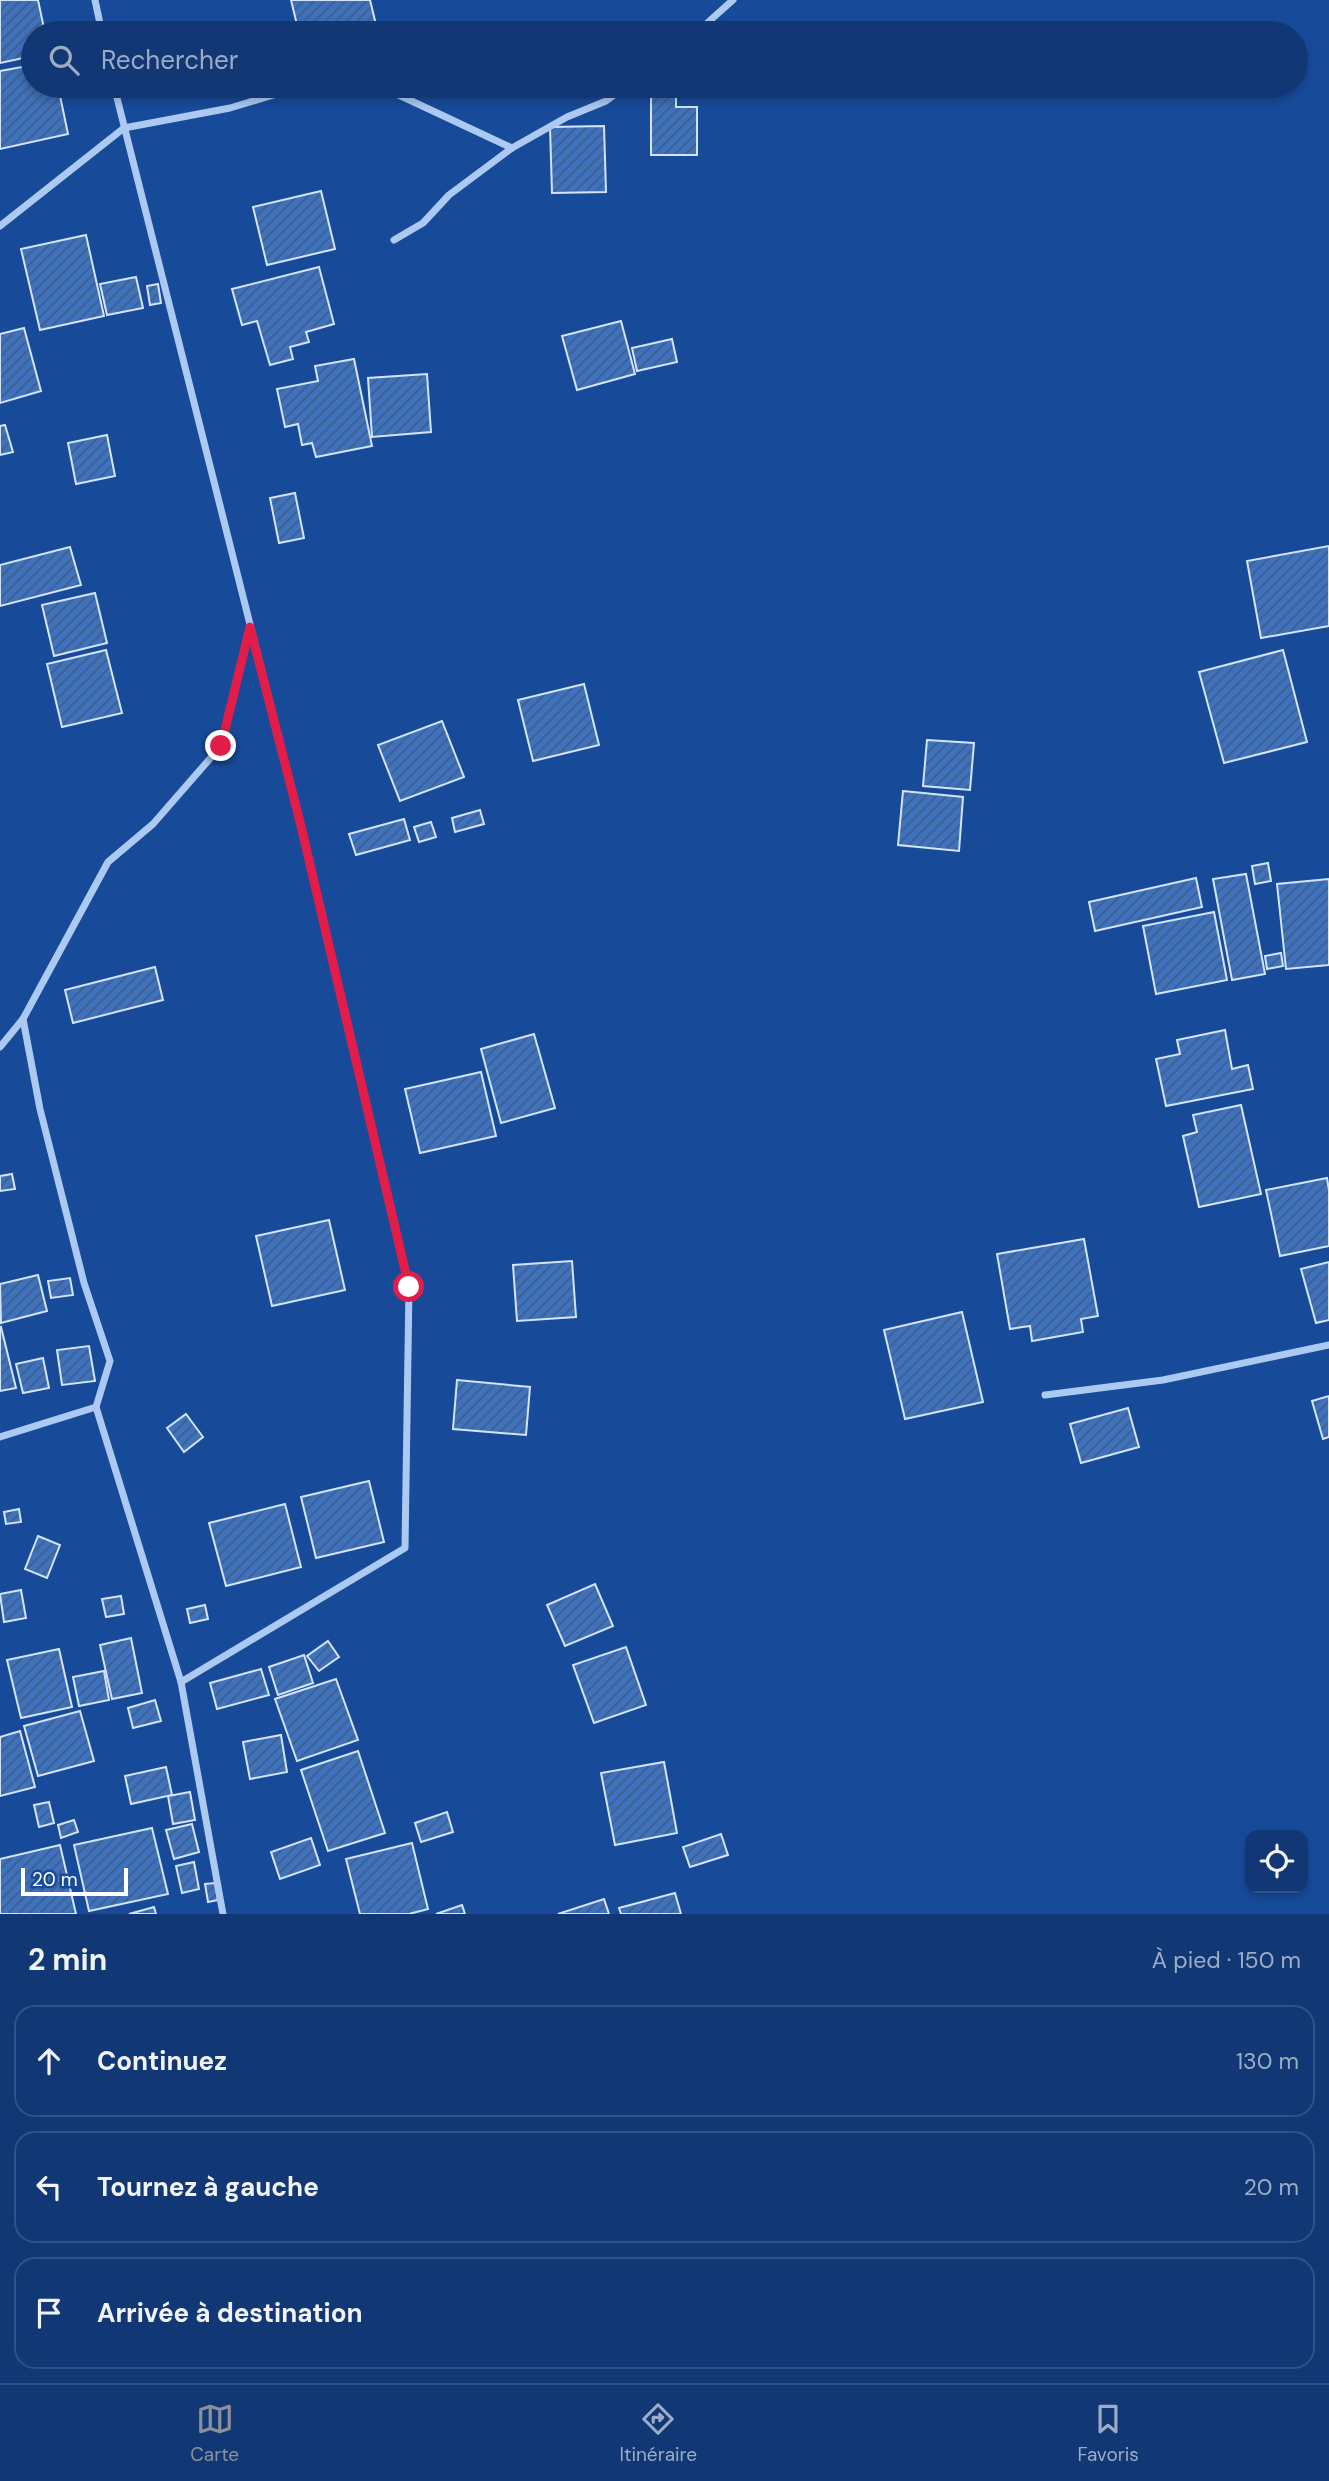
<!DOCTYPE html>
<html lang="fr">
<meta charset="utf-8">
<style>
:root{--surface:#113874;--page:#1a3f79;--text:#f1f3f6;--muted:#9cacc5;--line:#305286;--accent:#8c9099}
body{margin:0;font-family:"DM Sans",sans-serif;background:var(--page);color:var(--text)}
.controls{position:absolute;right:21px;bottom:21px;display:grid;overflow:hidden;border-radius:14px;box-shadow:0 4px 10px #0003}
.controls button{width:63px;height:63px;display:grid;place-items:center;padding:0;border:0;border-bottom:2px solid var(--line);background:var(--surface);color:var(--text);font:35px sans-serif}
.scale{position:absolute;left:21px;bottom:18px;width:107px;box-sizing:border-box;padding-left:7px;border:4px solid #fff;border-top:0;font-size:19px;line-height:24px;white-space:nowrap;color:#fff;-webkit-text-stroke:5px #174b9a;paint-order:stroke}
.stop{position:absolute;width:21px;height:21px;margin:-16px;border:5px solid #e11d48;border-radius:50%;background:#fff}
.stop.end{background:#e11d48;border-color:#fff;box-shadow:0 2px 7px #0008}
.list{margin:0;padding:0;list-style:none}
h2{display:flex;justify-content:space-between;align-items:center;height:91px;margin:0;padding:0 28px;font-size:30px}
h2 small{font-size:23px;font-weight:400;color:var(--muted)}
.list li{display:grid;grid-template-columns:46px 1fr auto;gap:21px;align-items:center;box-sizing:border-box;height:112px;margin:0 14px 14px;padding:0 14px;border:2px solid var(--line);border-radius:21px}
.list b{display:block;font-size:26px;white-space:nowrap}
.list em{font-size:23px;font-style:normal;color:var(--muted)}
.icon{flex:none;width:38px;height:38px;fill:none;stroke:currentColor;stroke-width:2;stroke-linecap:round;stroke-linejoin:round}
.map{position:relative;flex:none;width:1329px;height:1914px;overflow:hidden}
.search{position:absolute;background:var(--surface);box-shadow:0 4px 10px #0003;left:21px;right:21px;top:21px;height:77px;display:flex;align-items:center;gap:18px;box-sizing:border-box;padding:0 24px;border-radius:38px;color:var(--muted);font-size:26px}
.sheet{height:469px;background:var(--surface)}
nav{display:flex;justify-content:space-around;align-items:center;box-sizing:border-box;height:98px;border-top:2px solid var(--line);background:var(--surface);font-size:19px;color:var(--muted)}
nav a{display:grid;justify-items:center;gap:4px}
nav .on{color:var(--accent)}
.map>svg:first-child{display:block}
</style>
<div class="map">
<svg width="1329" height="1914" viewBox="0 0 1329 1914">
<defs>
<pattern id="building-hatch" width="6" height="6" patternUnits="userSpaceOnUse" patternTransform="scale(1.75)"><rect width="6" height="6" fill="#3c72bf"/><path d="M-1 1l2-2M0 6l6-6M5 7l2-2" fill="none" stroke="#455d80"/></pattern>
</defs>
<rect width="100%" height="100%" fill="#174b9a"/>
<!-- building -->
<g fill="url(#building-hatch)" stroke="#d3e4fc" stroke-width="2">
<path d="M 0,0 L 38,0 L 45,33 L 33,33 L 33,56 L 0,63 Z"/>
<path d="M 291,0 L 370,0 L 378,33 L 299,33 Z"/>
<path d="M 33,65 L 33,86 L 58,86 L 68,134 L 0,149 L 0,71 Z"/>
<path d="M 651,94 L 676,94 L 676,107 L 697,107 L 697,155 L 651,155 Z"/>
<path d="M 604,126 L 606,192 L 552,193 L 550,127 Z"/>
<path d="M 321,191 L 335,249 L 267,265 L 253,207 Z"/>
<path d="M 86,235 L 104,316 L 40,330 L 21,249 Z"/>
<path d="M 319,267 L 334,324 L 306,332 L 309,342 L 290,347 L 293,359 L 270,365 L 257,321 L 242,325 L 232,289 Z"/>
<path d="M 136,277 L 143,308 L 107,315 L 100,284 Z"/>
<path d="M 158,284 L 161,303 L 150,305 L 147,286 Z"/>
<path d="M 621,321 L 635,374 L 577,390 L 562,336 Z"/>
<path d="M 24,328 L 41,391 L 0,403 L 0,334 Z"/>
<path d="M 672,339 L 677,362 L 637,371 L 632,348 Z"/>
<path d="M 354,359 L 372,446 L 316,457 L 312,443 L 302,445 L 298,424 L 285,427 L 277,389 L 318,381 L 315,366 Z"/>
<path d="M 427,374 L 431,432 L 372,437 L 368,378 Z"/>
<path d="M 5,425 L 13,452 L 0,455 L 0,426 Z"/>
<path d="M 107,435 L 115,476 L 76,484 L 68,443 Z"/>
<path d="M 295,493 L 304,538 L 279,543 L 270,498 Z"/>
<path d="M 1329,546 L 1329,626 L 1261,638 L 1247,561 Z"/>
<path d="M 70,547 L 81,585 L 0,606 L 0,565 Z"/>
<path d="M 95,593 L 107,643 L 54,656 L 42,605 Z"/>
<path d="M 106,650 L 122,713 L 62,727 L 47,664 Z"/>
<path d="M 1283,650 L 1307,742 L 1224,763 L 1199,672 Z"/>
<path d="M 584,684 L 599,745 L 533,761 L 518,700 Z"/>
<path d="M 442,721 L 464,777 L 400,801 L 378,745 Z"/>
<path d="M 927,740 L 974,743 L 970,790 L 923,786 Z"/>
<path d="M 903,791 L 963,797 L 959,851 L 898,845 Z"/>
<path d="M 480,810 L 484,824 L 455,832 L 452,818 Z"/>
<path d="M 404,819 L 410,840 L 356,855 L 349,834 Z"/>
<path d="M 431,822 L 436,837 L 419,842 L 414,827 Z"/>
<path d="M 1268,863 L 1271,881 L 1255,884 L 1252,866 Z"/>
<path d="M 1246,874 L 1265,974 L 1232,980 L 1213,879 Z"/>
<path d="M 1196,878 L 1202,907 L 1095,931 L 1089,902 Z"/>
<path d="M 1329,879 L 1329,965 L 1286,969 L 1277,884 Z"/>
<path d="M 1214,912 L 1227,980 L 1156,994 L 1143,926 Z"/>
<path d="M 1281,953 L 1283,966 L 1267,969 L 1265,956 Z"/>
<path d="M 155,967 L 163,1000 L 73,1023 L 65,990 Z"/>
<path d="M 1225,1030 L 1232,1069 L 1248,1065 L 1253,1089 L 1166,1106 L 1156,1059 L 1180,1054 L 1177,1040 Z"/>
<path d="M 534,1034 L 555,1108 L 501,1123 L 481,1049 Z"/>
<path d="M 481,1072 L 496,1136 L 420,1153 L 405,1089 Z"/>
<path d="M 1241,1105 L 1261,1194 L 1199,1207 L 1183,1136 L 1197,1132 L 1193,1115 Z"/>
<path d="M 12,1174 L 15,1189 L 0,1191 L 0,1176 Z"/>
<path d="M 1327,1178 L 1329,1190 L 1329,1246 L 1280,1256 L 1266,1190 Z"/>
<path d="M 329,1220 L 345,1290 L 272,1306 L 256,1236 Z"/>
<path d="M 1084,1239 L 1098,1316 L 1081,1319 L 1083,1332 L 1032,1341 L 1030,1326 L 1010,1329 L 997,1254 Z"/>
<path d="M 572,1261 L 576,1317 L 517,1321 L 513,1265 Z"/>
<path d="M 1329,1262 L 1329,1320 L 1316,1323 L 1301,1269 Z"/>
<path d="M 38,1275 L 47,1311 L 1,1323 L 0,1284 Z"/>
<path d="M 70,1278 L 73,1295 L 51,1298 L 48,1281 Z"/>
<path d="M 962,1312 L 983,1402 L 905,1419 L 884,1330 Z"/>
<path d="M 1,1327 L 16,1388 L 0,1391 L 0,1328 Z"/>
<path d="M 89,1346 L 95,1381 L 62,1385 L 57,1350 Z"/>
<path d="M 43,1358 L 49,1388 L 23,1393 L 16,1364 Z"/>
<path d="M 457,1380 L 530,1387 L 526,1435 L 453,1429 Z"/>
<path d="M 1329,1396 L 1329,1437 L 1323,1439 L 1312,1401 Z"/>
<path d="M 1128,1408 L 1139,1447 L 1081,1463 L 1070,1424 Z"/>
<path d="M 186,1414 L 203,1437 L 184,1452 L 167,1428 Z"/>
<path d="M 369,1481 L 384,1542 L 316,1558 L 301,1497 Z"/>
<path d="M 285,1504 L 301,1567 L 226,1586 L 209,1523 Z"/>
<path d="M 19,1509 L 21,1522 L 6,1524 L 4,1512 Z"/>
<path d="M 38,1536 L 60,1545 L 47,1578 L 25,1569 Z"/>
<path d="M 595,1584 L 613,1626 L 565,1646 L 547,1605 Z"/>
<path d="M 21,1590 L 26,1618 L 4,1622 L 0,1594 Z"/>
<path d="M 121,1596 L 124,1614 L 106,1617 L 102,1599 Z"/>
<path d="M 205,1605 L 208,1619 L 190,1623 L 187,1609 Z"/>
<path d="M 131,1638 L 142,1693 L 112,1699 L 100,1645 Z"/>
<path d="M 328,1641 L 339,1657 L 319,1671 L 307,1656 Z"/>
<path d="M 626,1647 L 646,1705 L 594,1723 L 573,1665 Z"/>
<path d="M 59,1649 L 72,1707 L 21,1718 L 7,1660 Z"/>
<path d="M 304,1655 L 313,1683 L 278,1695 L 269,1667 Z"/>
<path d="M 261,1669 L 269,1695 L 217,1709 L 210,1683 Z"/>
<path d="M 104,1671 L 109,1700 L 79,1706 L 73,1677 Z"/>
<path d="M 336,1679 L 358,1740 L 297,1761 L 275,1699 Z"/>
<path d="M 155,1700 L 161,1721 L 133,1728 L 128,1708 Z"/>
<path d="M 80,1711 L 94,1761 L 38,1776 L 24,1726 Z"/>
<path d="M 20,1731 L 35,1787 L 0,1796 L 0,1737 Z"/>
<path d="M 281,1735 L 287,1772 L 250,1779 L 243,1742 Z"/>
<path d="M 358,1751 L 385,1833 L 328,1851 L 301,1770 Z"/>
<path d="M 664,1762 L 677,1833 L 615,1845 L 601,1773 Z"/>
<path d="M 166,1767 L 172,1795 L 131,1804 L 125,1776 Z"/>
<path d="M 190,1792 L 195,1820 L 173,1824 L 168,1796 Z"/>
<path d="M 49,1802 L 54,1823 L 39,1827 L 34,1805 Z"/>
<path d="M 447,1812 L 453,1832 L 421,1842 L 415,1823 Z"/>
<path d="M 74,1820 L 78,1832 L 61,1838 L 58,1825 Z"/>
<path d="M 192,1824 L 199,1852 L 174,1859 L 166,1830 Z"/>
<path d="M 152,1828 L 168,1894 L 89,1911 L 74,1845 Z"/>
<path d="M 721,1834 L 728,1855 L 690,1867 L 683,1847 Z"/>
<path d="M 311,1838 L 320,1865 L 280,1879 L 271,1852 Z"/>
<path d="M 412,1843 L 428,1909 L 409,1914 L 360,1914 L 346,1859 Z"/>
<path d="M 60,1845 L 76,1914 L 0,1914 L 0,1859 Z"/>
<path d="M 194,1862 L 199,1889 L 182,1893 L 176,1866 Z"/>
<path d="M 215,1883 L 218,1900 L 208,1902 L 205,1884 Z"/>
<path d="M 675,1893 L 681,1914 L 621,1914 L 619,1908 Z"/>
<path d="M 604,1899 L 609,1914 L 558,1914 Z"/>
<path d="M 462,1905 L 465,1914 L 436,1914 Z"/>
<path d="M 154,1907 L 156,1914 L 129,1914 Z"/>
</g>
<g fill="none" stroke-linecap="round" stroke-linejoin="round">
<!-- street -->
<g stroke="#acc9f2" stroke-width="7">
<path d="M 95,0 L 102,33"/>
<path d="M 696,33 L 733,0"/>
<path d="M 324,86 L 386,89 L 512,148"/>
<path d="M 0,226 L 124,128 L 230,108 L 303,86"/>
<path d="M 394,240 L 423,223 L 449,195 L 512,148 L 567,117 L 606,101 L 626,86"/>
<path d="M 23,1019 L 40,1109 L 84,1283 L 110,1361 L 96,1407"/>
<path d="M 0,1047 L 23,1019 L 108,862 L 153,824 L 221,746 L 250,627"/>
<path d="M 1045,1395 L 1163,1380 L 1329,1345"/>
<path d="M 0,1437 L 96,1407 L 181,1682 L 405,1548 L 409,1287 L 301,826 L 114,86"/>
<path d="M 181,1682 L 223,1914"/>
</g>
</g>
<g fill="none" stroke-linecap="round" stroke-linejoin="round">
<!-- route -->
<path stroke="#e11d48" stroke-width="9" d="M 221,746 L 250,627 L 301,826 L 409,1287"/>
</g>
</svg>
<div class="controls">
<button><svg class="icon" aria-label="locate" viewBox="0 0 24 24"><circle cx="12" cy="12" r="6"/><path d="M12 2v4M12 18v4M2 12h4M18 12h4"/></svg></button>
</div>
<div class="scale">20 m</div>
<div class="stop" style="left:409px;top:1287px"></div>
<div class="stop end" style="left:221px;top:746px"></div>
<div class="search"><svg class="icon" aria-label="search" viewBox="0 0 24 24"><circle cx="10" cy="10" r="6"/><path d="M15 15l6 6"/></svg>Rechercher</div>
</div>
<section class="sheet">
<h2>2 min<small>À pied · 150 m</small></h2>
<ul class="list">
<li><svg class="icon" aria-label="ahead" viewBox="0 0 24 24"><path d="M12 20V5M6 11l6-6 6 6"/></svg><div><b>Continuez</b></div><em>130 m</em></li>
<li><svg class="icon" aria-label="left" viewBox="0 0 24 24"><path d="M17 20v-9H6M10 6l-5 5 5 5"/></svg><div><b>Tournez à gauche</b></div><em>20 m</em></li>
<li><svg class="icon" aria-label="arrive" viewBox="0 0 24 24"><path d="M6 21V4h12l-3 4 3 4H6"/></svg><div><b>Arrivée à destination</b></div></li>
</ul>
</section>
<nav>
<a class="on"><svg class="icon" aria-label="map" viewBox="0 0 24 24"><path d="M3 6l6-2 6 2 6-2v14l-6 2-6-2-6 2zM9 4v14M15 6v14"/></svg>Carte</a>
<a><svg class="icon" aria-label="directions" viewBox="0 0 24 24"><path d="M12 3l9 9-9 9-9-9zM9 14v-3h6M13 9l2 2-2 2"/></svg>Itinéraire</a>
<a><svg class="icon" aria-label="saved" viewBox="0 0 24 24"><path d="M7 4h10v16l-5-4-5 4z"/></svg>Favoris</a>
</nav>
